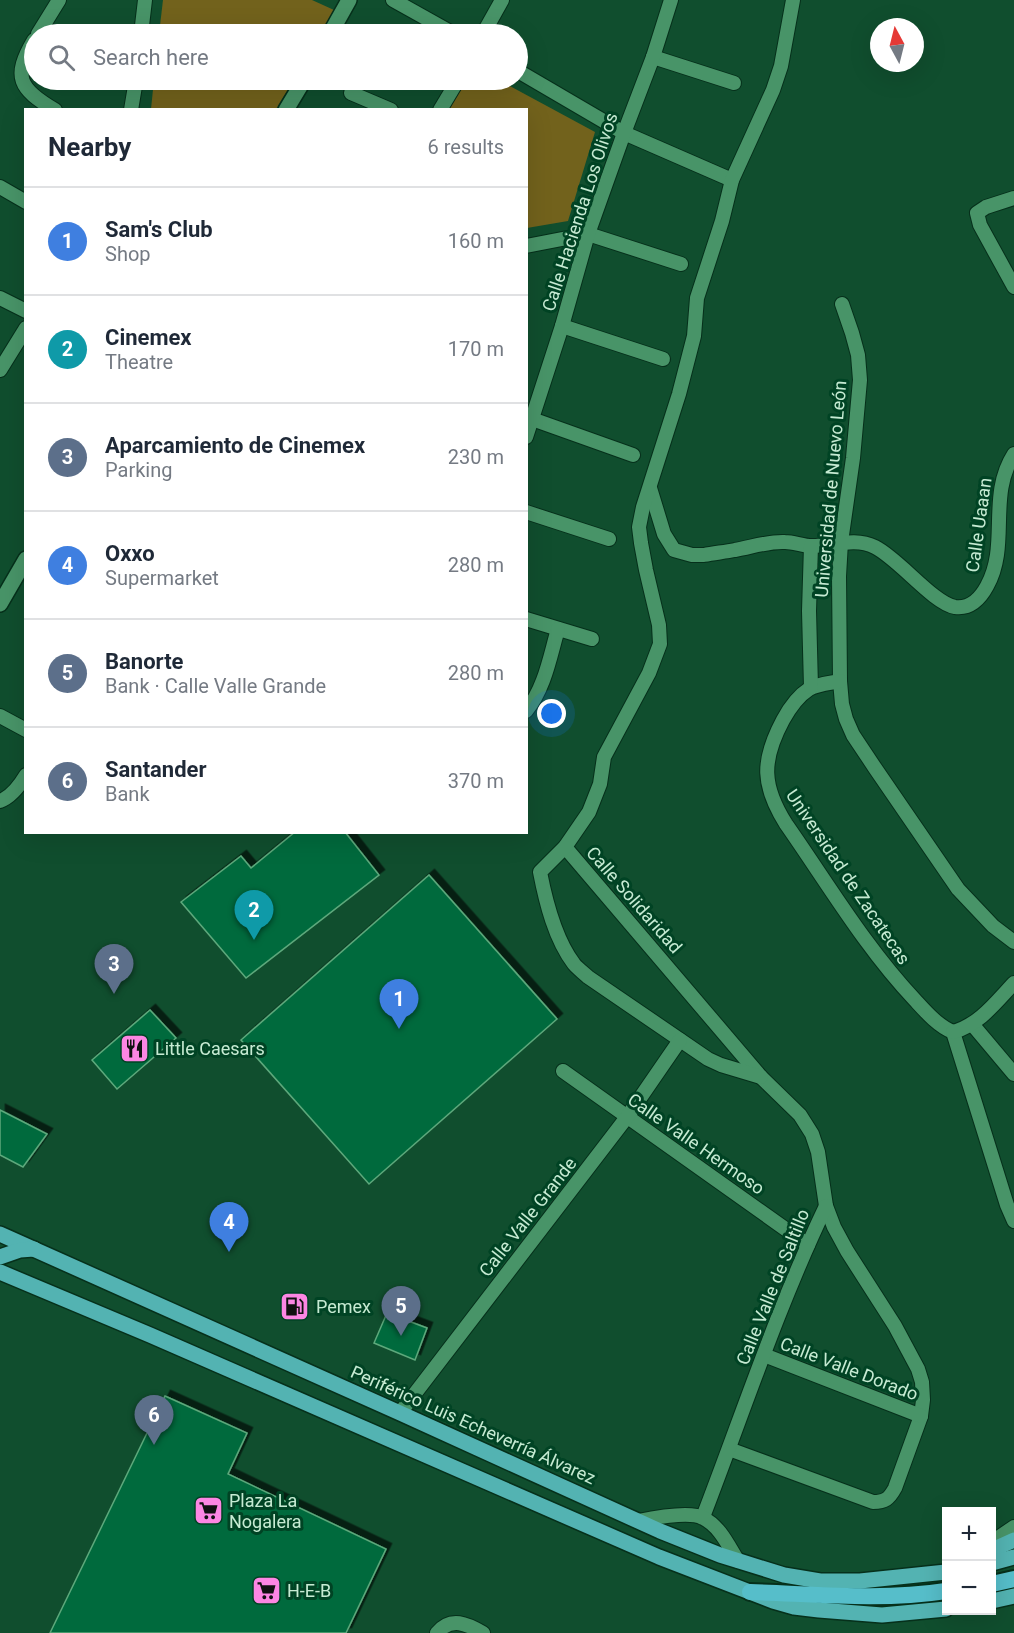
<!DOCTYPE html>
<meta charset="utf-8">
<style>
:root{--surface:#fff;--page:#f6f6f7;--text:#1f2937;--muted:#747a83;--line:#e0e1e3;--accent:#1a73e8}
body{margin:0;font-family:Roboto,sans-serif;background:var(--page);color:var(--text)}
.controls{position:absolute;right:18px;bottom:18px;display:grid;overflow:hidden;border-radius:0px;box-shadow:0 6px 24px #0002}
.controls button{width:54px;height:54px;display:grid;place-items:center;padding:0;border:0;border-bottom:2px solid var(--line);background:var(--surface);color:var(--text);font:30px sans-serif}
.compass{position:absolute;left:870px;top:18px;width:54px;height:54px;border-radius:50%;background:var(--surface);box-shadow:0 6px 24px #0002;rotate:353deg}
.you{position:absolute;left:552px;top:714px;width:21px;height:21px;margin:-15px;border:4px solid #fff;border-radius:50%;background:#1a73e8;box-shadow:0 0 0 9px #1a73e833}
.badge{display:grid;place-items:center;width:39px;height:39px;border-radius:50%;background:var(--accent);color:#fff;font-size:20px;font-weight:700}
.pin{position:absolute;translate:-50% -50px;filter:drop-shadow(0 2px 3px #0008)}
.pin::after{content:'';position:absolute;top:32px;width:21px;height:18px;background:inherit;clip-path:polygon(0 0,100% 0,50% 100%)}
.list{margin:0;padding:0;list-style:none}
h2{display:flex;justify-content:space-between;align-items:center;height:78px;margin:0;padding:0 24px;font-size:26px}
h2 small{font-size:20px;font-weight:400;color:var(--muted)}
.list li{display:grid;grid-template-columns:39px 1fr auto;gap:18px;align-items:center;box-sizing:border-box;height:108px;padding:0 24px;border-top:2px solid var(--line)}
.list b{display:block;font-size:22px;white-space:nowrap}
.list p{margin:0;font-size:20px;white-space:nowrap;color:var(--muted)}
.list em{font-size:20px;font-style:normal;color:var(--muted)}
.icon{flex:none;width:33px;height:33px;fill:none;stroke:currentColor;stroke-width:2;stroke-linecap:round;stroke-linejoin:round}
.map{position:relative;flex:none;width:1014px;height:1633px;overflow:hidden}
.search{position:absolute;background:var(--surface);box-shadow:0 6px 24px #0002;left:24px;top:24px;width:504px;height:66px;display:flex;align-items:center;gap:15px;box-sizing:border-box;padding:0 21px;border-radius:33px;color:var(--muted);font-size:22px}
.panel{position:absolute;background:var(--surface);box-shadow:0 6px 24px #0002;left:24px;top:108px;width:504px;height:726px;border-radius:0px}
.map>svg:first-child{display:block}
</style>
<div class="map">
<svg width="1014" height="1633" viewBox="0 0 1014 1633">
<defs>
<filter id="shadow"><feDropShadow dx="5.5" dy="-5.5" stdDeviation="0" flood-color="#0009"/></filter>
</defs>
<rect width="100%" height="100%" fill="#104e2e"/>
<!-- green -->
<g fill="#72621c">
<path d="M 163,0 L 312,0 L 334,10 L 320,34 L 159,34 Z"/>
<path d="M 154,80 L 294,80 L 276,109 L 151,109 Z"/>
<path d="M 464,80 L 499,80 L 595,132 L 568,221 L 527,228 L 526,110 L 445,110 Z"/>
</g>
<!-- building -->
<g fill="#036b3e" stroke="#5da97c" stroke-width="1.5" filter="url(#shadow)">
<path d="M 295,832 L 345,832 L 379,875 L 246,978 L 181,902 L 241,856 L 251,868 Z"/>
<path d="M 429,875 L 557,1019 L 369,1184 L 241,1040 Z"/>
<path d="M 150,1010 L 176,1038 L 117,1089 L 92,1060 Z"/>
<path d="M 0,1110 L 47,1134 L 23,1167 L 0,1155 Z"/>
<path d="M 387,1313 L 427,1328 L 415,1360 L 374,1343 Z"/>
<path d="M 165,1396 L 247,1433 L 228,1474 L 386,1549 L 346,1633 L 50,1633 Z"/>
</g>
<g fill="none" stroke-linecap="round" stroke-linejoin="round">
<defs>
<g id="minor">
<path d="M 393,0 L 454,34"/>
<path d="M 38,34 L 59,0"/>
<path d="M 141,34 L 145,0"/>
<path d="M 483,34 L 502,0"/>
<path d="M 34,40 C 12,77 19,89 55,110"/>
<path d="M 653,57 L 734,83"/>
<path d="M 518,71 L 624,133 L 732,180"/>
<path d="M 351,93 L 391,110"/>
<path d="M 131,110 L 136,80"/>
<path d="M 440,110 L 458,80"/>
<path d="M 0,187 L 26,202"/>
<path d="M 1014,198 L 986,207 L 977,213 L 980,225 L 1014,287"/>
<path d="M 526,246 L 588,234 L 681,264"/>
<path d="M 0,298 L 26,311"/>
<path d="M 842,304 L 852,333 L 858,355 L 860,380 L 853,458 L 841,542 L 839,576 L 840,681 L 842,704 L 846,719 L 853,735 L 875,768 L 958,889 L 993,926 L 1014,942"/>
<path d="M 562,326 L 663,359"/>
<path d="M 0,370 L 26,328"/>
<path d="M 532,419 L 633,455"/>
<path d="M 526,437 L 562,326 L 588,234 L 624,133 L 653,57 L 671,0"/>
<path d="M 650,488 L 664,534 L 674,550 L 692,555 L 704,555 C 714,553 725,552 735,550 C 752,547 769,541 785,542 C 794,542 803,546 812,546 C 833,546 855,537 875,547 C 899,559 933,603 955,607 C 970,609 980,599 987,586 C 1010,545 987,496 1014,454"/>
<path d="M 526,512 L 609,539"/>
<path d="M 526,619 L 592,639"/>
<path d="M 840,681 C 831,683 817,684 809,689 C 798,696 789,709 783,720 C 761,761 762,786 786,824 C 828,884 865,947 915,1000 C 926,1012 938,1026 953,1032"/>
<path d="M 811,687 L 809,611 L 811,546"/>
<path d="M 526,711 C 545,688 550,656 558,629"/>
<path d="M 0,716 L 26,730"/>
<path d="M 0,801 C 11,797 20,785 26,775"/>
<path d="M 565,847 L 761,1077 L 800,1115 L 812,1134 L 818,1152 L 826,1206 L 834,1227 L 847,1251 L 895,1326 L 918,1369 L 922,1382 L 923,1400 L 921,1416 L 895,1488 C 889,1499 885,1502 873,1502 L 729,1449"/>
<path d="M 972,1024 L 1014,1074"/>
<path d="M 953,1032 L 1007,1205 L 1014,1221"/>
<path d="M 953,1032 C 979,1025 996,1002 1014,983"/>
<path d="M 563,1071 L 808,1245"/>
<path d="M 761,1077 L 721,1065 L 708,1059 L 588,977 C 584,973 578,969 574,964 C 555,939 546,903 540,872 L 565,847 L 589,812 L 600,784 L 604,757 L 649,673 L 660,644 L 659,625 L 646,570 L 641,543 L 639,527 L 643,507 L 679,394 L 694,336 L 697,298 L 722,221 L 732,180 L 773,90 L 781,66 L 793,0"/>
<path d="M 764,1355 L 921,1416"/>
<path d="M 400,1413 L 627,1117 L 680,1040"/>
<path d="M 703,1517 C 743,1413 778,1306 826,1206"/>
<path d="M 638,1521 C 653,1518 690,1511 703,1518 C 720,1526 729,1547 738,1561"/>
<path d="M 992,1542 L 1014,1527"/>
<path d="M 437,1633 C 451,1616 467,1624 483,1633"/>
</g>
<g id="tertiary">
<path d="M 330,34 L 349,0"/>
<path d="M 286,110 L 304,80"/>
<path d="M 0,604 L 26,559"/>
</g>
<g id="primary">
<path d="M 0,1234 L 400,1413 L 660,1531 L 720,1555 L 784,1575 L 820,1581 L 860,1581 L 946,1572"/>
<path d="M 0,1257 L 20,1250 L 34,1249"/>
<path d="M 0,1272 L 150,1335 L 659,1557 L 773,1601 L 794,1607 L 819,1610 L 882,1615 L 946,1609"/>
<path d="M 992,1550 L 1014,1540"/>
<path d="M 992,1563 L 1014,1557"/>
<path d="M 992,1601 L 1014,1596"/>
</g>
<g id="trunk">
<path d="M 992,1584 L 1014,1579"/>
<path d="M 750,1592 C 815,1594 881,1601 946,1591"/>
</g>
</defs>
<!-- minor casing -->
<use href="#minor" stroke="#06301b" stroke-width="16"/>
<!-- tertiary casing -->
<use href="#tertiary" stroke="#06301b" stroke-width="18"/>
<!-- primary casing -->
<use href="#primary" stroke="#06301b" stroke-width="18"/>
<!-- trunk casing -->
<use href="#trunk" stroke="#06301b" stroke-width="20"/>
<!-- minor -->
<use href="#minor" stroke="#489468" stroke-width="14"/>
<!-- tertiary -->
<use href="#tertiary" stroke="#489468" stroke-width="15"/>
<!-- primary -->
<use href="#primary" stroke="#53b3b2" stroke-width="15"/>
<!-- trunk -->
<use href="#trunk" stroke="#56beca" stroke-width="16"/>
</g>
<!-- icons -->
<defs>
<symbol id="restaurant-square" viewBox="-11 -11 22 22"><rect x="-9" y="-9" width="18" height="18" rx="4" fill="#fc86e3" stroke="#004324"/><path d="M-5-6h1v4h1v-4h1v4h1v-4h1v5L-1.5 .5V6h-2V.5L-5-1ZM5-6V6H3V1.5H1.5Q1.5-4 5-6Z" fill="#111"/></symbol>
<symbol id="fuel-square" viewBox="-11 -11 22 22"><rect x="-9" y="-9" width="18" height="18" rx="4" fill="#fc86e3" stroke="#004324"/><path d="M-5.5-6h7V0h2V4h1.3V-2.5L3-4.5l.8-.8L6-3V5H2.5V1h-1V6h-7ZM-4.2-4.7v3.2H.2V-4.7Z" fill="#111"/></symbol>
<symbol id="supermarket-square" viewBox="-11 -11 22 22"><rect x="-9" y="-9" width="18" height="18" rx="4" fill="#fc86e3" stroke="#004324"/><path d="M-6-5.5h2.5l.6 2H6L4.5 2H-2.5L-4.4-4H-6ZM-1.5 3.2a1.3 1.3 0 1 0 .1 0ZM3 3.2a1.3 1.3 0 1 0 .1 0Z" fill="#111"/></symbol>
</defs>
<g fill-rule="evenodd">
<use href="#restaurant-square" x="118" y="1032" width="33" height="33"/>
<use href="#fuel-square" x="278" y="1290" width="33" height="33"/>
<use href="#supermarket-square" x="192" y="1494" width="33" height="33"/>
<use href="#supermarket-square" x="250" y="1574" width="33" height="33"/>
</g>
<g text-anchor="middle" stroke-width="6" stroke-linejoin="round" paint-order="stroke">
<!-- street labels -->
<g font-size="18" fill="#c6ebd3" stroke="#004324">
<text transform="translate(580 212) rotate(-72)" y="6">Calle Hacienda Los Olivos</text>
<text transform="translate(831 489) rotate(-85)" y="6">Universidad de Nuevo León</text>
<text transform="translate(979 525) rotate(-82)" y="6">Calle Uaaan</text>
<text transform="translate(848 877) rotate(56)" y="6">Universidad de Zacatecas</text>
<text transform="translate(634 900) rotate(49)" y="6">Calle Solidaridad</text>
<text transform="translate(696 1144) rotate(35)" y="6">Calle Valle Hermoso</text>
<text transform="translate(528 1217) rotate(-52)" y="6">Calle Valle Grande</text>
<text transform="translate(773 1287) rotate(-68)" y="6">Calle Valle de Saltillo</text>
<text transform="translate(849 1369) rotate(21)" y="6">Calle Valle Dorado</text>
<text transform="translate(473 1425) rotate(24)" y="6">Periférico Luis Echeverría Álvarez</text>
</g>
<!-- poi labels -->
<g font-size="18" fill="#c6ebd3" stroke="#004324" text-anchor="start">
<text x="155" y="1055">Little Caesars</text>
<text x="316" y="1313">Pemex</text>
<text x="229" y="1507">Plaza La<tspan x="229" dy="21">Nogalera</tspan></text>
<text x="287" y="1597">H-E-B</text>
</g>
</g>
</svg>
<div class="controls">
<button>+</button>
<button>−</button>
</div>
<svg class="compass" viewBox="-18 -18 36 36"><path d="M0-13l5 13h-10z" fill="#e53935"/><path d="M0 13l5-13h-10z" fill="#747a83"/></svg>
<div class="you"></div>
<div class="pin badge" style="left:399px;top:1029px;background:#3f7fe0">1</div>
<div class="pin badge" style="left:254px;top:940px;background:#0f9aa8">2</div>
<div class="pin badge" style="left:114px;top:994px;background:#5c6f8a">3</div>
<div class="pin badge" style="left:229px;top:1252px;background:#3f7fe0">4</div>
<div class="pin badge" style="left:401px;top:1336px;background:#5c6f8a">5</div>
<div class="pin badge" style="left:154px;top:1445px;background:#5c6f8a">6</div>
<div class="search"><svg class="icon" aria-label="search" viewBox="0 0 24 24"><circle cx="10" cy="10" r="6"/><path d="M15 15l6 6"/></svg>Search here</div>
<section class="panel">
<h2>Nearby<small>6 results</small></h2>
<ul class="list">
<li><span class="badge" style="background:#3f7fe0">1</span><div><b>Sam's Club</b><p>Shop</p></div><em>160 m</em></li>
<li><span class="badge" style="background:#0f9aa8">2</span><div><b>Cinemex</b><p>Theatre</p></div><em>170 m</em></li>
<li><span class="badge" style="background:#5c6f8a">3</span><div><b>Aparcamiento de Cinemex</b><p>Parking</p></div><em>230 m</em></li>
<li><span class="badge" style="background:#3f7fe0">4</span><div><b>Oxxo</b><p>Supermarket</p></div><em>280 m</em></li>
<li><span class="badge" style="background:#5c6f8a">5</span><div><b>Banorte</b><p>Bank · Calle Valle Grande</p></div><em>280 m</em></li>
<li><span class="badge" style="background:#5c6f8a">6</span><div><b>Santander</b><p>Bank</p></div><em>370 m</em></li>
</ul>
</section>
</div>
